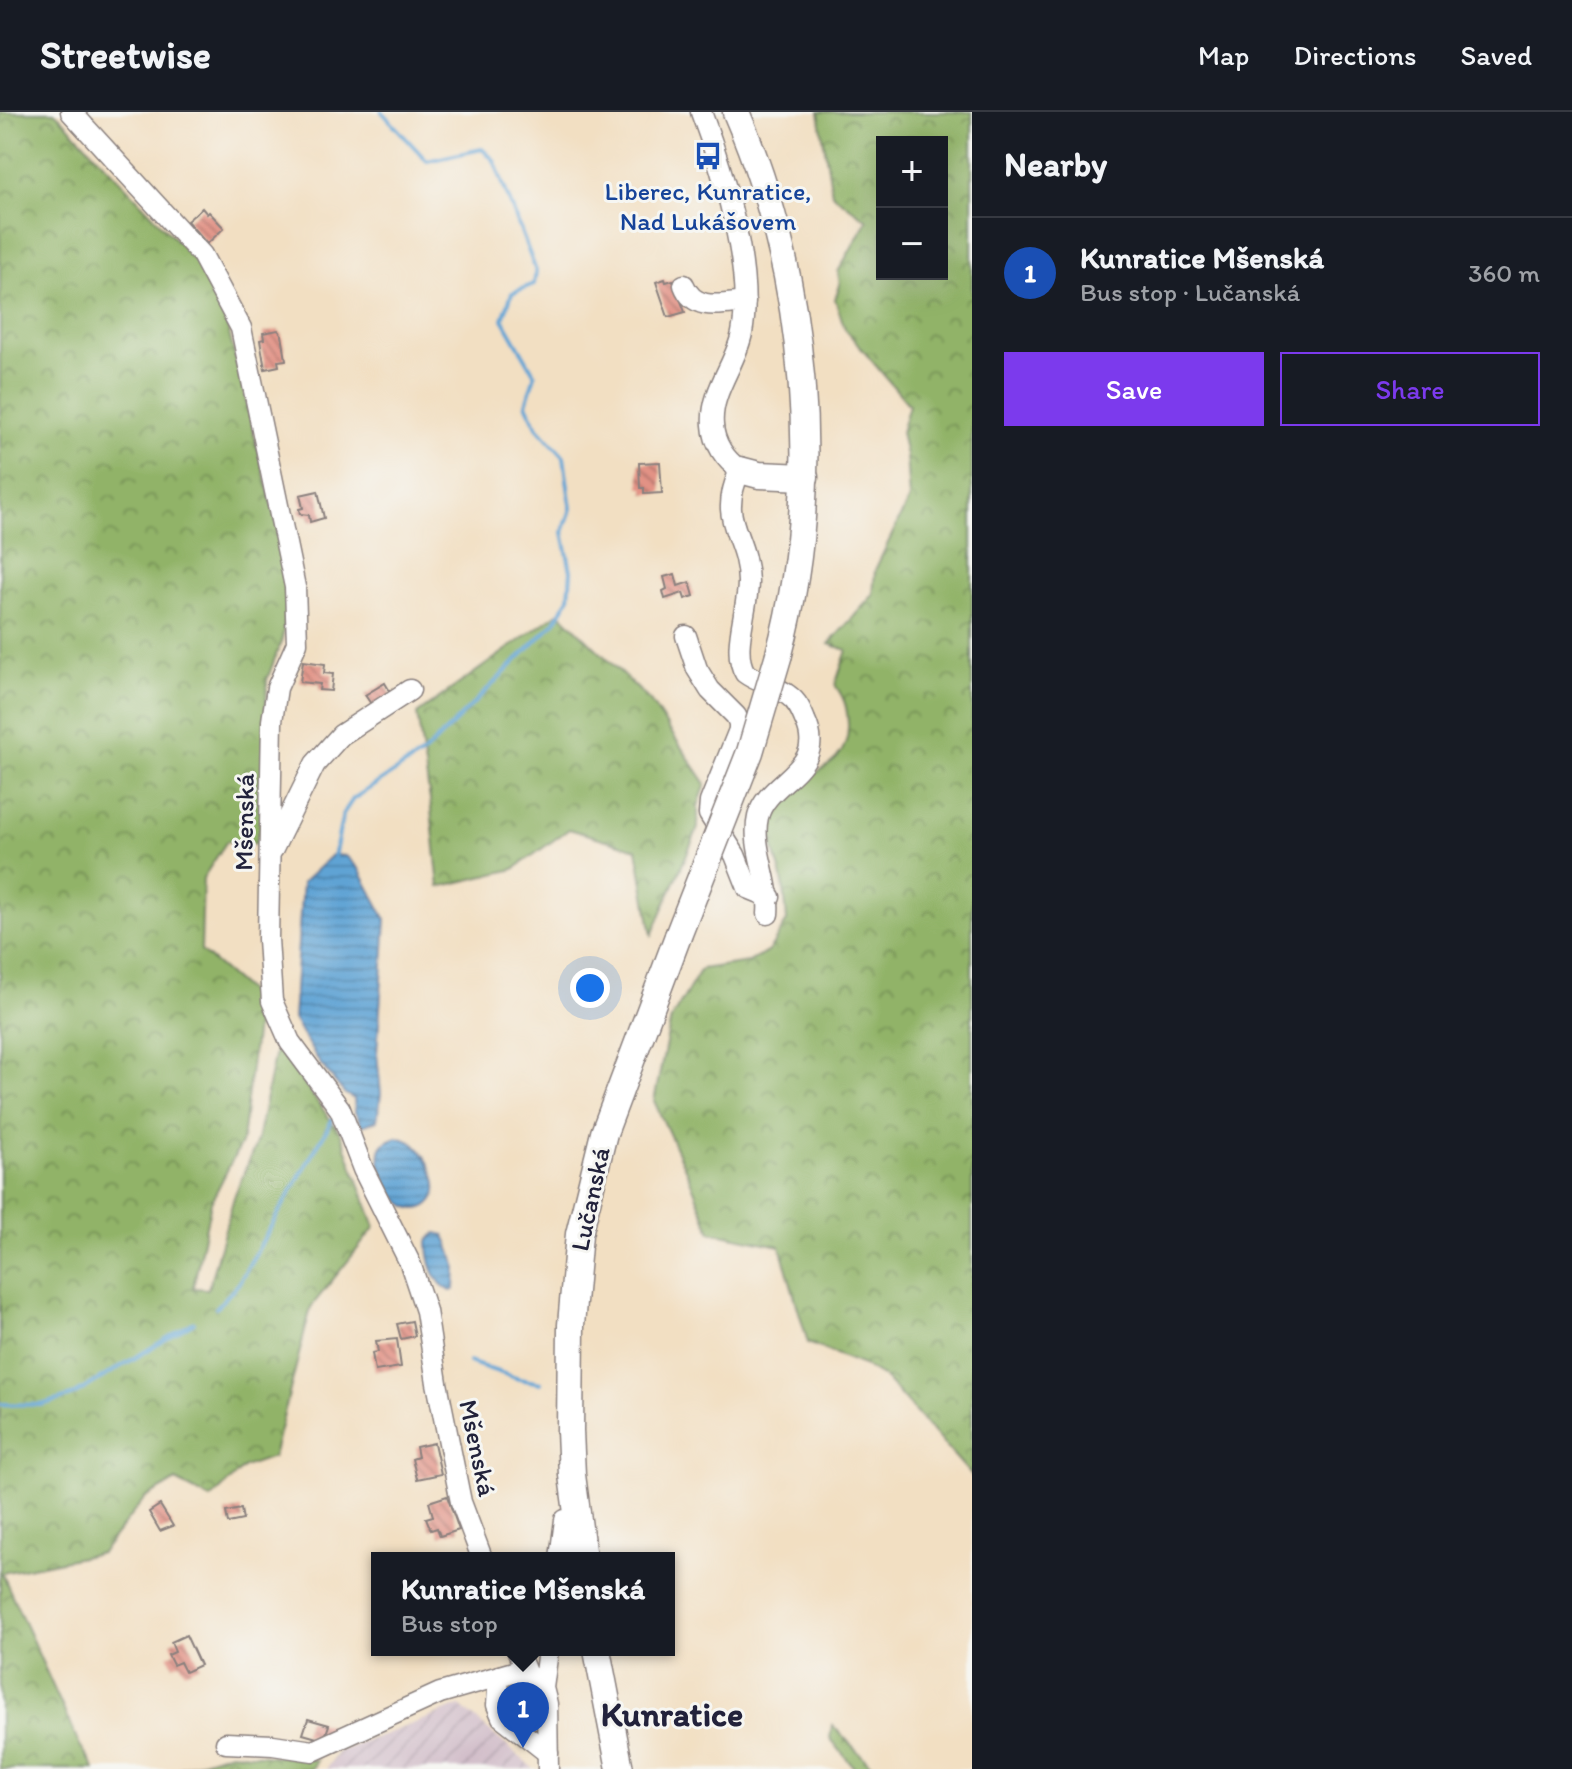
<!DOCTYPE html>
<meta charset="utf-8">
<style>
:root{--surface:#171b24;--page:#242831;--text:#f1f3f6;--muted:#9ea1a6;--line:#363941;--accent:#7c3aed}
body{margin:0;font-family:Itim,sans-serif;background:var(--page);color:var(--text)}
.controls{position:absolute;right:24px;top:24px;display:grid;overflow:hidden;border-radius:0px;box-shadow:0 8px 32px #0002}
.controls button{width:72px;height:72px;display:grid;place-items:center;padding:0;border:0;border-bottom:2px solid var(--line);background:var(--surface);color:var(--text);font:40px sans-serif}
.you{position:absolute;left:590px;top:876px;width:28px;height:28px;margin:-20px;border:6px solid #fff;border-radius:50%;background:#1a73e8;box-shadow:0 0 0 12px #1a73e833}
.badge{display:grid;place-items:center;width:52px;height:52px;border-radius:50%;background:var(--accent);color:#fff;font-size:26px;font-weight:700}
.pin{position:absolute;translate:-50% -66px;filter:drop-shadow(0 2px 4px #0008)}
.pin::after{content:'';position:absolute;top:42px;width:28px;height:24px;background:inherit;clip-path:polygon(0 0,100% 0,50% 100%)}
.popup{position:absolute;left:371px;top:1440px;width:304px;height:104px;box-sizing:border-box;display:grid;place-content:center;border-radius:0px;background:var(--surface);filter:drop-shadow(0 2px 6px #0005);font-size:26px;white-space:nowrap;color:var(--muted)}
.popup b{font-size:30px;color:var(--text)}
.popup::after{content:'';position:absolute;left:50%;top:100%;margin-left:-16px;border:16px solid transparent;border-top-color:var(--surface)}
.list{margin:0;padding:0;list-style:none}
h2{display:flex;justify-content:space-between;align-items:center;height:104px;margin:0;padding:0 32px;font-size:34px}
h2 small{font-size:26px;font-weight:400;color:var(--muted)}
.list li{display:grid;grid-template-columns:52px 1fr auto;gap:24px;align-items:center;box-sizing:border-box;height:112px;padding:0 32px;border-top:2px solid var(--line)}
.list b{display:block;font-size:30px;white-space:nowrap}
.list p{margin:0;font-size:26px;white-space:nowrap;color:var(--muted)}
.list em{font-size:26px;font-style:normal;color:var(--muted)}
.actions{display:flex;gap:16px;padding:24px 32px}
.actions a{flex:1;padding:18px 0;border:2px solid var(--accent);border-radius:0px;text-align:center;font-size:28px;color:var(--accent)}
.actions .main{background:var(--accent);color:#fff}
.map{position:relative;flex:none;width:972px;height:1657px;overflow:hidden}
header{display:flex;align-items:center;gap:48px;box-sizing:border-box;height:112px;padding:0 40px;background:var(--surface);border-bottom:2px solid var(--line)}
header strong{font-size:38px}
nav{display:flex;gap:44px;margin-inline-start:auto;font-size:28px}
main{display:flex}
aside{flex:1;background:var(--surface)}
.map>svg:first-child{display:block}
</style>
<header>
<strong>Streetwise</strong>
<nav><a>Map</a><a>Directions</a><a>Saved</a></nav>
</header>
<main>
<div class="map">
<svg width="972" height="1657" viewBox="0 0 972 1657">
<defs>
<pattern id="industrial-furrows" width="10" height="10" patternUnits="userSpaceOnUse" patternTransform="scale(2)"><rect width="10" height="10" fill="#d1bdc9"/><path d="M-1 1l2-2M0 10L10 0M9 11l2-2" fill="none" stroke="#b3a2ae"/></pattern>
<pattern id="forest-crowns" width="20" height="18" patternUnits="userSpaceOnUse" patternTransform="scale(2)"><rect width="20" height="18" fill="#91b368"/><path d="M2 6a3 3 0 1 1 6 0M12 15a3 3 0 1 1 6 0" fill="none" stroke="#769157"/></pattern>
<pattern id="water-rules" width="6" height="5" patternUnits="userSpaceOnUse" patternTransform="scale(2)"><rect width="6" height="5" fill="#5fa3d4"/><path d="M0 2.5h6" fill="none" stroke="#4e84ad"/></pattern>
<pattern id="building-back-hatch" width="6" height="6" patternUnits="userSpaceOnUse" patternTransform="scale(2)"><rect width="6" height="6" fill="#e29285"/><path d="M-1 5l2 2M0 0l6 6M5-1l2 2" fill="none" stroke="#b7776e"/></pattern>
</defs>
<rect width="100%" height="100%" fill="#f6f6f2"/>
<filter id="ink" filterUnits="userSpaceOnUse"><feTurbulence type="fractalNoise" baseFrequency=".0125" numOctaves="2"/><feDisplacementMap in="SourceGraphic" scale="16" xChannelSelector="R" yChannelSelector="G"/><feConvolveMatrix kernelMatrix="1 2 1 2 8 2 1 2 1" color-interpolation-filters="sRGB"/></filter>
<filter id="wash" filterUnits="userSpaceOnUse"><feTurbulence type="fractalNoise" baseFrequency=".006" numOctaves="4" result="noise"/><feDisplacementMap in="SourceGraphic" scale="32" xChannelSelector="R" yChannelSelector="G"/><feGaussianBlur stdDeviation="1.8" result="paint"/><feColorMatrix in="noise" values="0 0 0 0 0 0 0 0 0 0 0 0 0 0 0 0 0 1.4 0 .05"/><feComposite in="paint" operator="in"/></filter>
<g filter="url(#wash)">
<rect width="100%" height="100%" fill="#f2dfc2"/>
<!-- industrial -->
<path fill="url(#industrial-furrows)" d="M 460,1594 L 534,1657 L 326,1657 L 338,1640 Z"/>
<!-- forest -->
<g fill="url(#forest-crowns)" stroke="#5a6a52" stroke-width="2" fill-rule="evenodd">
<path d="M 0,0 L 54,0 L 59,4 L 197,150 L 226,209 L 281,429 L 288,492 L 282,527 L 267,568 L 262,732 L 227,729 L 203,766 L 201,839 L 259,889 L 242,1029 L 211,1090 L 193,1176 L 208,1177 L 234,1085 L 257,1029 L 276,934 L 341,1022 L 375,1115 L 311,1195 L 273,1345 L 244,1355 L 211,1387 L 176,1369 L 145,1386 L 101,1441 L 2,1461 L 78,1630 L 95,1657 L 0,1657 Z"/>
<path d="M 819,0 L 972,0 L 972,1364 L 885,1266 L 863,1253 L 808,1231 L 780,1134 L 711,1120 L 689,1065 L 654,989 L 671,907 L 701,857 L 749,850 L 769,839 L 787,809 C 786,795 785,780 782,766 C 777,743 763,718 774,694 C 791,658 850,666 848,612 C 847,595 845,587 835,573 L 847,538 L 829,532 L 873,483 L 875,458 L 909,387 L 906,344 L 901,320 L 909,293 L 845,217 L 835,187 L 840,173 L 838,160 L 867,108 L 832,82 ZM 882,30 L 942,30 L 942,162 L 882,162 Z"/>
<path d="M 559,500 L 650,589 L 706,672 L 698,694 L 698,716 L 652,823 L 637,737 L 569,717 L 514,757 L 439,775 L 430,688 L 417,602 Z"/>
<path d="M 832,1613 L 875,1657 L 855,1657 L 830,1626 Z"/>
<path d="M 230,1640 L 317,1648 L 312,1657 L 178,1657 Z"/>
</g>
<!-- water -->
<g fill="url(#water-rules)" stroke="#406288" stroke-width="2">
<path d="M 332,743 L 346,744 L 359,757 L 386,808 L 377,941 L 381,982 L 377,1008 L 362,1014 L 355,1000 L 354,987 L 344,981 L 319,950 L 293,907 L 302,771 Z"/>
<path d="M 397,1025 C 403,1027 409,1028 414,1032 C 427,1044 447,1077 429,1092 C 404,1113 376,1061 380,1040 C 381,1031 390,1028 397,1025 Z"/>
<path d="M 436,1121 L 445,1123 L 456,1153 L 455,1177 L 451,1179 C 433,1171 428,1147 428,1129 Z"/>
</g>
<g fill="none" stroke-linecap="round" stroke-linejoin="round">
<!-- stream -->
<g stroke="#5fa3d4" stroke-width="4">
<path d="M 334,745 L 343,702 L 353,687 L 424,641 L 554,511 L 569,486 L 571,459 L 563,420 L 571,397 L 564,345 L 537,315 L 526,292 L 535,263 L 503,207 L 512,181 L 534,172 L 536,159 L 494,48 L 482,37 L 427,49 L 382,0"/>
<path d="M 216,1196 L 238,1172 L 335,1003"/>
<path d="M 469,1250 L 519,1267 L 541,1271"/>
<path d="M 0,1292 L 41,1293 L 72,1284 L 194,1210"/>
</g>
</g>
<g id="blocks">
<!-- building -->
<g fill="url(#building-back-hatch)">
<path d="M 202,96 L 207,102 L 209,100 L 224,116 L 207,132 L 187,109 Z"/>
<path d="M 665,167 L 666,170 L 673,168 L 685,200 L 668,205 L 656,170 Z"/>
<path d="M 278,218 L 282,223 L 286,248 L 278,249 L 279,254 L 265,257 L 260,228 L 264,227 L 263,221 Z"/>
<path d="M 660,350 L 662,381 L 644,382 L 644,376 L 640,376 L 639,351 Z"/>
<path d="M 318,379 L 324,406 L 310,410 L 309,403 L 300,402 L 299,397 L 303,396 L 300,383 Z"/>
<path d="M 675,462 L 678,474 L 690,470 L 694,484 L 685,487 L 683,481 L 665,487 L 663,479 L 667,477 L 664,465 Z"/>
<path d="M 303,549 L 325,552 L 324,561 L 333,562 L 331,579 L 319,578 L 320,572 L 300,570 Z"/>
<path d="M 385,571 L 392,583 L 373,595 L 365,583 Z"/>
<path d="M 412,1209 L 415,1224 L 401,1227 L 397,1212 Z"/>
<path d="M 397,1227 L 401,1255 L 375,1259 L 372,1241 L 378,1240 L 376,1229 Z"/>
<path d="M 434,1331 L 441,1362 L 417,1367 L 412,1347 L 418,1345 L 416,1335 Z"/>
<path d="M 447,1384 L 459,1418 L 440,1424 L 437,1416 L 431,1418 L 426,1406 L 433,1404 L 429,1390 Z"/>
<path d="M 160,1393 L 173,1414 L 160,1419 L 149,1400 Z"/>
<path d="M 241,1397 L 243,1408 L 228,1411 L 226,1400 Z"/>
<path d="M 186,1523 L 200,1553 L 185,1560 L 180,1550 L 173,1553 L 168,1543 L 175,1540 L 171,1530 Z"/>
<path d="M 308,1607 L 329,1613 L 324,1628 L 303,1622 Z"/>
</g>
</g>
</g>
<g filter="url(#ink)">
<use href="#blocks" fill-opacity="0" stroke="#8a807e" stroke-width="2"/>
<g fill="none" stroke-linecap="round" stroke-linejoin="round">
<defs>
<g id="minor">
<path d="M 71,0 L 202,143 L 241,216 L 295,475 L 297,531 L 277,576 L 272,609 L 268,827 L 272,889 L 290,930 L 340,997 L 363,1057 L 410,1151 L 426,1199 L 437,1271 L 461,1390 L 482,1446"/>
<path d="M 701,0 C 723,59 754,158 742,221 C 736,252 710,280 713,313 C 714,331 725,348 740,358 C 716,412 747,420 748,470 C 748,499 731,538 745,561 C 758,571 775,573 788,583 C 797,589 801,598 805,608 C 829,658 767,667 758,705 C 751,735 771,770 768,802"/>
<path d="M 684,173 C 694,200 722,192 745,190"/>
<path d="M 686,524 L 697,557 L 710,578 L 736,604 L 739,611 L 739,618 L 710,690 L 709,702 L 735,743 L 748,776 L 770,785"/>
<path d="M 273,737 L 315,652 L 341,623 L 410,578"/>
<path d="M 560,1446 L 565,1408"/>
<path d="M 517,1538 L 527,1563 L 535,1567"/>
<path d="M 548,1538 L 543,1576 L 547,1592 L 548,1657"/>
<path d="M 499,1564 L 497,1593 L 502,1605 L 548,1641"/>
<path d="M 226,1631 L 273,1633 L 313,1639 L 440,1581 L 513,1560 L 527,1563"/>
</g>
<g id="major">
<path d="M 736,0 C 807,164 825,369 779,542"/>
<path d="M 740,358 L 759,363 L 805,365"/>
<path d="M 583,1446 L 572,1363 L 570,1319 L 571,1213 L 579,1122 L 604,1021 L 678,824"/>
<path d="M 597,1538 L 620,1657"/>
</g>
</defs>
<!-- minor casing -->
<use href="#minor" stroke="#8a807e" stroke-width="23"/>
<!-- major casing -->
<use href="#major" stroke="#8a807e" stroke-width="29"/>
<!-- minor -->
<use href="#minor" stroke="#fff" stroke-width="20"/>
<!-- major -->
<use href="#major" stroke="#fff" stroke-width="26"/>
<defs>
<path id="major-bridge" d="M 678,824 L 750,640 L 779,542"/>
</defs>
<!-- major-bridge casing -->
<use href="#major-bridge" stroke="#8a807e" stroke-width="29" stroke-linecap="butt"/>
<!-- major-bridge -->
<use href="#major-bridge" stroke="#fff" stroke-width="26"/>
</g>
</g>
<!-- icons -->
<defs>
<symbol id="bus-bare" viewBox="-9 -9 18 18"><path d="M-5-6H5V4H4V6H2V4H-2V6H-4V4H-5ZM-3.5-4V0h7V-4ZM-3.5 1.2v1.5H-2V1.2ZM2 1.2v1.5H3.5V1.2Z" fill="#1a4fb4" stroke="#f6f6f2" stroke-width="2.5" paint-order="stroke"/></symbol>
</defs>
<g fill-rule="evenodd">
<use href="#bus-bare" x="688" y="24" width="40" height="40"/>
</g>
<g text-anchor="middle" stroke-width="6" stroke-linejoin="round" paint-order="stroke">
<!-- transit labels -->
<g font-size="26" fill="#164399" stroke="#f6f6f2">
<text x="708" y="88">Liberec, Kunratice,<tspan x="708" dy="30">Nad Lukášovem</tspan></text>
</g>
<!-- street labels -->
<g font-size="26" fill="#22223b" stroke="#f6f6f2">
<text transform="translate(244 710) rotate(-89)" y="9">Mšenská</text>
<text transform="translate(590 1087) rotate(-78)" y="9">Lučanská</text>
<text transform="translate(478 1336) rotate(78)" y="9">Mšenská</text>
</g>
<!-- district labels -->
<g font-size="34" font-weight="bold" fill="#22223b" stroke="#f6f6f2">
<text x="672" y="1614">Kunratice</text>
</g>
</g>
</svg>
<div class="controls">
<button>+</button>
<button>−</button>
</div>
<div class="you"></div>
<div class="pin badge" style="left:523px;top:1636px;background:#1a4fb4">1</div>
<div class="popup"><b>Kunratice Mšenská</b>Bus stop</div>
</div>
<aside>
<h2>Nearby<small></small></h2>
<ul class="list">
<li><span class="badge" style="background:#1a4fb4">1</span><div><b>Kunratice Mšenská</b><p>Bus stop · Lučanská</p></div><em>360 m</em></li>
</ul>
<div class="actions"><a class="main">Save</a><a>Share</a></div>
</aside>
</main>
